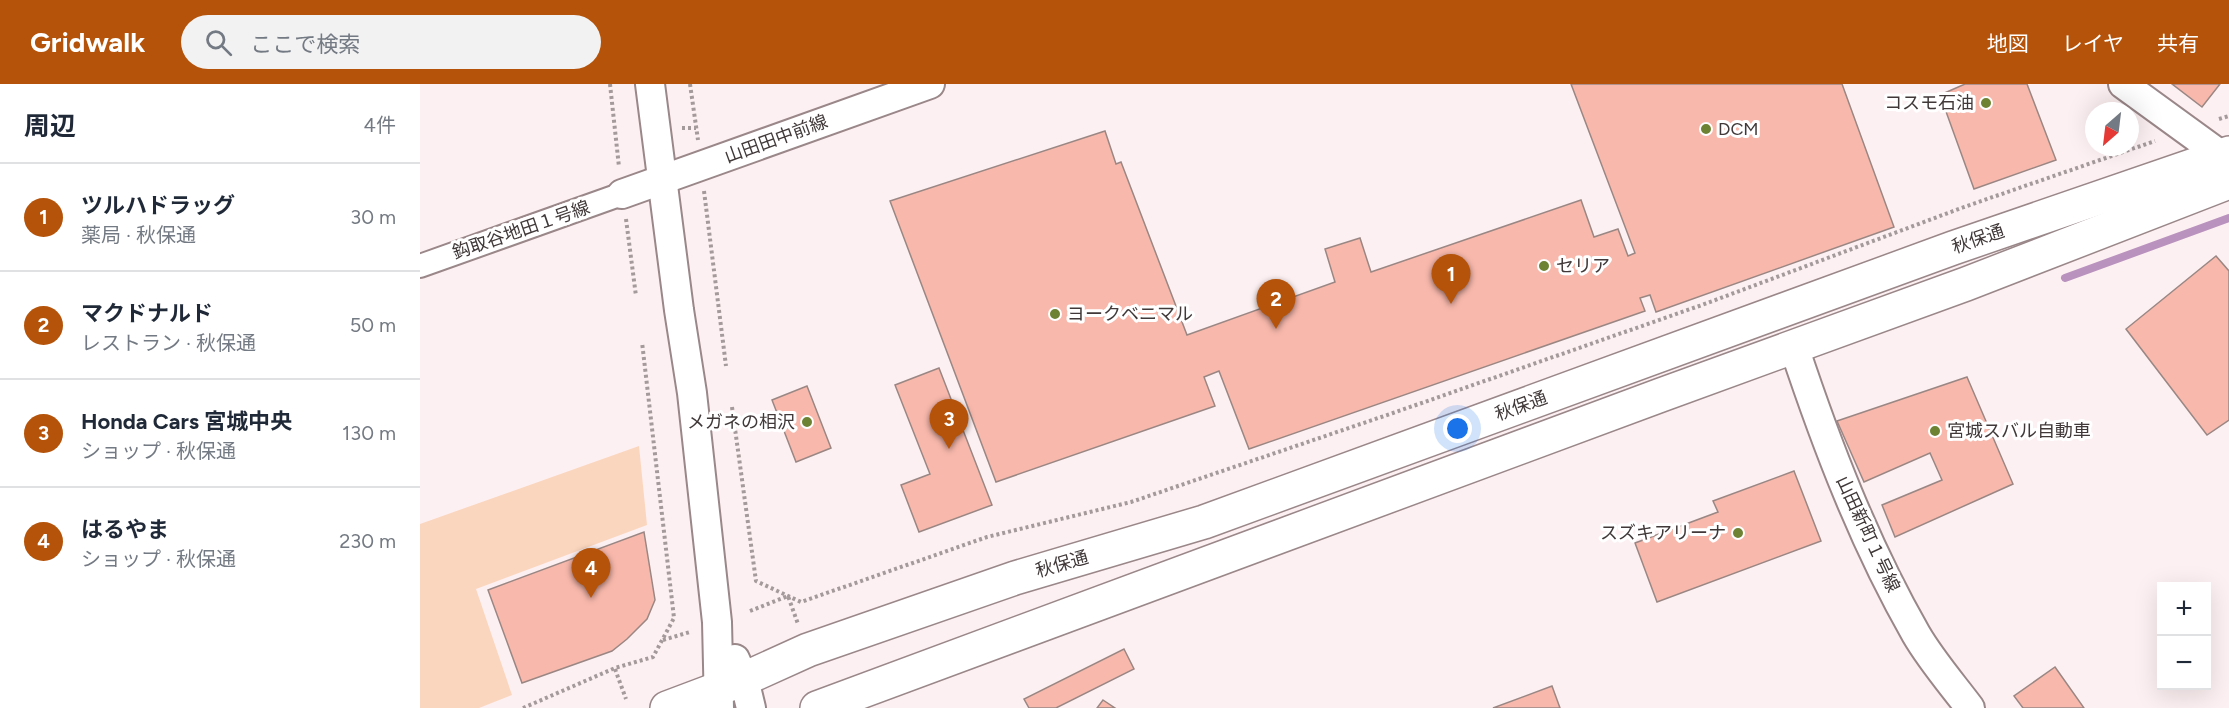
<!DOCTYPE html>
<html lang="ja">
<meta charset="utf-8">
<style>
:root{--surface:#fff;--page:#f2f2f3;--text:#1f2937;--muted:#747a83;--line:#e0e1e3;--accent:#b45309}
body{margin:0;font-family:Figtree,"Noto Sans JP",sans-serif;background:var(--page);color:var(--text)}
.controls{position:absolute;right:18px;bottom:18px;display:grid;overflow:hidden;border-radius:0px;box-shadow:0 6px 24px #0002}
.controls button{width:54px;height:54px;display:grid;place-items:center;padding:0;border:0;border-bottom:2px solid var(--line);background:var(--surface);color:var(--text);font:30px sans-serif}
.compass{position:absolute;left:1665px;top:18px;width:54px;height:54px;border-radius:50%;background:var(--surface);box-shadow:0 6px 24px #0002;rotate:208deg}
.you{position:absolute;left:1038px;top:345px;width:21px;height:21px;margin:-15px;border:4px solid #fff;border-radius:50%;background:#1a73e8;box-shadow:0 0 0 9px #1a73e833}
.badge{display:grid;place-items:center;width:39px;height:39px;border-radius:50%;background:var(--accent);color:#fff;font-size:20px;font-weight:700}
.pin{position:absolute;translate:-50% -50px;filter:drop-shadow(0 2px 3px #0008)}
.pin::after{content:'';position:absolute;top:32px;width:21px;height:18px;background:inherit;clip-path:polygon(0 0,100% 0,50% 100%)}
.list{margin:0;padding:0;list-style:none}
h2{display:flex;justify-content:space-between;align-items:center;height:78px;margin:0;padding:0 24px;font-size:26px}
h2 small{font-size:20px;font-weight:400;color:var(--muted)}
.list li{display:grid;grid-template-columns:39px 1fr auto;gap:18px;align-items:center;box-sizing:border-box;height:108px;padding:0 24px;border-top:2px solid var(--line)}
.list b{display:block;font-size:22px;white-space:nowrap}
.list p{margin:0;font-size:20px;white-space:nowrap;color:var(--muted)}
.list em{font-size:20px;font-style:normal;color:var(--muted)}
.icon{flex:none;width:33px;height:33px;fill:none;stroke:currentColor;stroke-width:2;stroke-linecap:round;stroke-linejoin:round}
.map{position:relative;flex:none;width:1809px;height:624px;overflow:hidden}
header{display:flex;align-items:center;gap:36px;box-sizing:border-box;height:84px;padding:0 30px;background:var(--accent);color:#fff}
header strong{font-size:28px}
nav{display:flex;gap:33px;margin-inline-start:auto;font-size:21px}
.search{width:420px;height:54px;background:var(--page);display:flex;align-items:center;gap:15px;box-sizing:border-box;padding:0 21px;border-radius:33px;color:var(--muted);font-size:22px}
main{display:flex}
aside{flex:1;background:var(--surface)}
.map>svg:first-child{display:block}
</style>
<header>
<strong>Gridwalk</strong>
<div class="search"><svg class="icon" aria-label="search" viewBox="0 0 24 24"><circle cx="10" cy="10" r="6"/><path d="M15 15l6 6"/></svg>ここで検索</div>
<nav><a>地図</a><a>レイヤ</a><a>共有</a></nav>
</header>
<main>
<aside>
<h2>周辺<small>4件</small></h2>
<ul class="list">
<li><span class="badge">1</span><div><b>ツルハドラッグ</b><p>薬局 · 秋保通</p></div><em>30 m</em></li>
<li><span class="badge">2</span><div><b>マクドナルド</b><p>レストラン · 秋保通</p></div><em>50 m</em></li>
<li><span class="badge">3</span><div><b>Honda Cars 宮城中央</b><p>ショップ · 秋保通</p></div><em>130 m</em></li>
<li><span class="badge">4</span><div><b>はるやま</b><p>ショップ · 秋保通</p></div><em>230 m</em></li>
</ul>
</aside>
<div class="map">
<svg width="1809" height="624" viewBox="0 0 1809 624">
<rect width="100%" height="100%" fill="#fdf0f2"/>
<!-- green -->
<path fill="#fbd6be" d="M 219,362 L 227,441 L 56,505 L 92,611 L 59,624 L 0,624 L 0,440 Z"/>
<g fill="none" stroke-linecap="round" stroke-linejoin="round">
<!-- stream -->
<path stroke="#b992be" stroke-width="8" d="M 1645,194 L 1809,134"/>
</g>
<!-- building -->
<g fill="#f8b8ac" stroke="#9a8784" stroke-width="1.5">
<path d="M 1151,0 L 1422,0 L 1474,143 L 1236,228 L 1230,211 L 1220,214 L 1225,227 L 829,365 L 799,287 L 784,293 L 795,322 L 576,398 L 470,117 L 685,47 L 696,80 L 701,78 L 767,251 L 915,198 L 905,165 L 940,154 L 951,188 L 1161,116 L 1174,153 L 1198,145 L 1208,172 L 1215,169 Z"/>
<path d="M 1545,0 L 1607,0 L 1636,76 L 1554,105 L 1520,11 Z"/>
<path d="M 1752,0 L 1800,0 L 1782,23 Z"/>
<path d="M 1796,172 L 1809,187 L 1809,336 L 1787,351 L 1706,245 Z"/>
<path d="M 519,284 L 572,421 L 499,448 L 481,401 L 510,390 L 475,301 Z"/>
<path d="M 1547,293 L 1593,400 L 1475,453 L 1462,421 L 1522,396 L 1510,369 L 1444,398 L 1417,337 Z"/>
<path d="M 387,302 L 411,364 L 376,378 L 352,316 Z"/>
<path d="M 1374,387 L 1401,457 L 1237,518 L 1215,459 L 1298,428 L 1293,417 Z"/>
<path d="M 224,448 L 235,516 L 227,535 L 207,555 L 192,567 L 102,599 L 68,506 Z"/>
<path d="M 704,565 L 714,585 L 636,624 L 609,624 L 604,615 Z"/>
<path d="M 1635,583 L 1664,624 L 1603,624 L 1594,612 Z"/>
<path d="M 1132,602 L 1140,624 L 1073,624 Z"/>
<path d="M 683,616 L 695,624 L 677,624 Z"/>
</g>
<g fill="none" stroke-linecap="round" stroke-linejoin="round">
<defs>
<path id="minor" d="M 0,182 L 202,110"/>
<g id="tertiary">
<path d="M 230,0 L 259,226 L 272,309 L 297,538 L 299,624"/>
<path d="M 1703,0 L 1809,77"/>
<path d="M 202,110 L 510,0"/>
<path d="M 1374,263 C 1407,362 1444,459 1496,550 C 1511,576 1532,600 1550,624"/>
<path d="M 315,575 L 324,595 L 331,624"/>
</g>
<g id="trunk">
<path d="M 247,624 L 324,595 L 388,566 L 595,494 L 784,438 L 1533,164 L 1809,69"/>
<path d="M 397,624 L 1241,311 L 1546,200 L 1809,98"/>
</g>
</defs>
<!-- minor casing -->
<use href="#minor" stroke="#9a8789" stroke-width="26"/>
<!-- tertiary casing -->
<use href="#tertiary" stroke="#9a8789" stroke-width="32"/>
<!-- trunk casing -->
<use href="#trunk" stroke="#9a8789" stroke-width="36"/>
<!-- path -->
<g stroke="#a59a9b" stroke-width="4" stroke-dasharray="3 3" stroke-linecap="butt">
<path d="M 190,0 L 199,83"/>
<path d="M 270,0 L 278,56"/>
<path d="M 1799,35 L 1809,32"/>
<path d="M 262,44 L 276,44"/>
<path d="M 284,107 L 306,282"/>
<path d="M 206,135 L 216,212"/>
<path d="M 312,323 L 336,497 L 381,518 L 567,453 L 711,418 L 973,329 L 1282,221 L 1544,123 L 1735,57"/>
<path d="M 330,527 L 368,512 L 378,540"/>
<path d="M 243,556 L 270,548"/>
<path d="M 195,585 L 206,615"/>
<path d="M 103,624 L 195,584 L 233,573 L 254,534 L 222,258"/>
</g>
<!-- minor -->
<use href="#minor" stroke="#fff" stroke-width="22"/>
<!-- tertiary -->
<use href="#tertiary" stroke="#fff" stroke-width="28"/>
<!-- trunk -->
<use href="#trunk" stroke="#fff" stroke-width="33"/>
</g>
<!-- markers -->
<g fill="#6d8232" stroke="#fff" stroke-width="2">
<circle cx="1566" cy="19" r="6"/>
<circle cx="1286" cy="45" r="6"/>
<circle cx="1124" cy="182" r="6"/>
<circle cx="635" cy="230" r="6"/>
<circle cx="387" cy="338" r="6"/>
<circle cx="1515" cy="347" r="6"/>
<circle cx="1318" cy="449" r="6"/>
</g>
<g text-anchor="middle" stroke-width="6" stroke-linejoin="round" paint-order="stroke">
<!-- poi labels -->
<g font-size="18" fill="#403839" stroke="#fff" text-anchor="start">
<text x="1554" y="25" text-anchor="end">コスモ石油</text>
<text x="1298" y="51">DCM</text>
<text x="1136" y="188">セリア</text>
<text x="647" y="236">ヨークベニマル</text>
<text x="375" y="344" text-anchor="end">メガネの相沢</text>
<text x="1527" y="353">宮城スバル自動車</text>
<text x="1306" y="455" text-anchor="end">スズキアリーナ</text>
</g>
<!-- street labels -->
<g font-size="18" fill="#403839" stroke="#fff">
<text transform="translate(356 55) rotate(-20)" y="6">山田田中前線</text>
<text transform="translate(101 146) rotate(-19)" y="6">鈎取谷地田１号線</text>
<text transform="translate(1558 155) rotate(-19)" y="6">秋保通</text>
<text transform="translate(1101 322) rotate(-20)" y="6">秋保通</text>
<text transform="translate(1448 450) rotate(65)" y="6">山田新町１号線</text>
<text transform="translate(642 480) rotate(-16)" y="6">秋保通</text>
</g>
</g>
</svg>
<div class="controls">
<button>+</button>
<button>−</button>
</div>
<svg class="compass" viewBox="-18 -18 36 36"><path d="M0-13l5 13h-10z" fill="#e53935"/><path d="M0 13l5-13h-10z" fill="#747a83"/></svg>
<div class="you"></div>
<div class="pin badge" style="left:1031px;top:220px">1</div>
<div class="pin badge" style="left:856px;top:245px">2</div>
<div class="pin badge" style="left:529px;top:365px">3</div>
<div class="pin badge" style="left:171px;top:514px">4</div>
</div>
</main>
